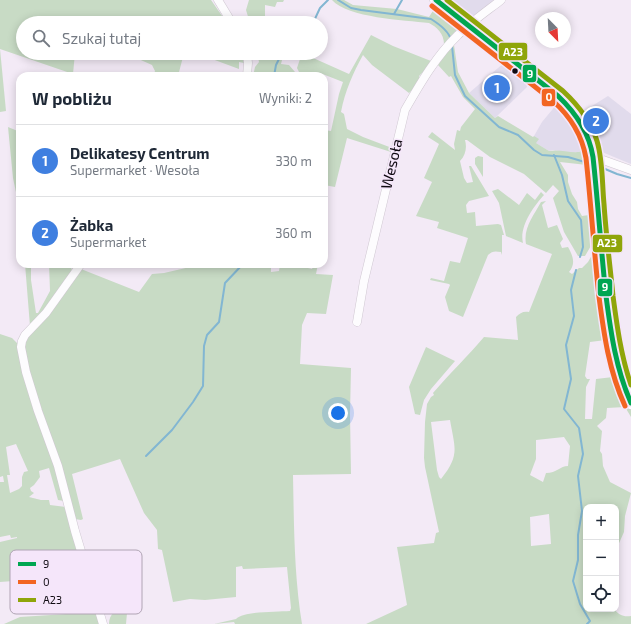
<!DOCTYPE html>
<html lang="pl">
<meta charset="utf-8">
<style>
:root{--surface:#fff;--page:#f2f2f3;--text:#1f2937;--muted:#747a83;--line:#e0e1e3;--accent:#0f766e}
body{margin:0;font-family:"Exo 2",sans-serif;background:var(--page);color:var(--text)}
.controls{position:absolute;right:12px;bottom:12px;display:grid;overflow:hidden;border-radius:8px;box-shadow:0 2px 10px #0003}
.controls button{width:36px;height:36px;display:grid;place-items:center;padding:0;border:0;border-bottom:1px solid var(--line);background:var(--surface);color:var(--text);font:20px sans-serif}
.compass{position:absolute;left:535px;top:12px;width:36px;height:36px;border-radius:50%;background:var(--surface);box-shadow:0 2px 10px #0003;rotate:156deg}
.you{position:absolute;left:338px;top:413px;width:14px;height:14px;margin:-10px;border:3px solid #fff;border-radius:50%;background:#1a73e8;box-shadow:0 0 0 6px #1a73e833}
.badge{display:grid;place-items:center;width:26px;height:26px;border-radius:50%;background:var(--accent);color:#fff;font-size:13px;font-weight:700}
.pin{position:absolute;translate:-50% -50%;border:2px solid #fff;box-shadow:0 1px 4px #0006}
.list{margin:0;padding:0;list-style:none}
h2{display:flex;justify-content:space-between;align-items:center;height:52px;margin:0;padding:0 16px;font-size:17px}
h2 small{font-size:13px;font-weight:400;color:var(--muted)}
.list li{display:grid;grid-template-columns:26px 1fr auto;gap:12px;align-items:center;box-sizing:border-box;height:72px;padding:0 16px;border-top:1px solid var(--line)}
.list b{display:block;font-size:15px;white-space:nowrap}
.list p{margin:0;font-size:13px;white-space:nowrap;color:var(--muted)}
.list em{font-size:13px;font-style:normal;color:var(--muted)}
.icon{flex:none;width:22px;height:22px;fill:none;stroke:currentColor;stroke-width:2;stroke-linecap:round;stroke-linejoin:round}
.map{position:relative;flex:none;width:631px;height:624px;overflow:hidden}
.search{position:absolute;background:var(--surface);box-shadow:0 2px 10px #0003;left:16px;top:16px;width:312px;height:44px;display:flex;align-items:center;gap:10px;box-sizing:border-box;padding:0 14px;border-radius:22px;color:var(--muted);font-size:15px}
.panel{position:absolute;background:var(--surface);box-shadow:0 2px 10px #0003;left:16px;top:72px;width:312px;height:196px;border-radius:12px}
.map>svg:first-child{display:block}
</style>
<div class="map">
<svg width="631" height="624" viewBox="0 0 631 624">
<rect width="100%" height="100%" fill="#f3eaf6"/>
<!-- commercial -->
<g fill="#e1dbec">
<path d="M 448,0 L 493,0 L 494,1 L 472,18 Z"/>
<path d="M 505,62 L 520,75 L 526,82 L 527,87 L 495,118 L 469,93 Z"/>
<path d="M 608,96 L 631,114 L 631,164 L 602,152 L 597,142 L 584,111 Z"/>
<path d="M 557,104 L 569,117 L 569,119 L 583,148 L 579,152 L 572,153 L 553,150 L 549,151 L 536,143 L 534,136 L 542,122 Z"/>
</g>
<!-- green -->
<g fill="#c8dbc5" fill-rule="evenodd">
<path d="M 0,0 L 211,0 L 227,23 L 23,23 L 23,53 L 75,53 L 73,74 L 0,49 Z"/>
<path d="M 249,0 L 284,0 L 283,2 L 277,2 L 275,7 L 265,5 L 265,19 L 258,23 L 250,23 L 246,10 Z"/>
<path d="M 332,0 L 344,0 L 353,5 L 397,9 L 429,17 L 436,6 L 460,26 L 444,44 C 444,34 437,27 429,23 C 404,20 348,18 332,0 Z"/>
<path d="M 371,35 L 393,46 L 431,61 L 425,72 L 422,73 L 419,76 L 420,80 L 413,89 L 409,93 L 372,65 L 363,55 C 353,73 345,91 341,112 L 344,114 L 347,129 L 363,137 L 392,148 L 391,152 L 347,138 L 335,187 L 324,185 L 324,130 L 331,131 L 339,94 L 343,82 L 320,73 L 299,72 L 297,68 L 302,53 L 349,74 Z"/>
<path d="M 454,45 L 458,72 L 469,93 L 495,118 L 498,116 L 533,137 L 534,136 L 539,139 L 536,143 L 549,151 C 559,149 569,153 579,152 L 582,150 L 584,151 L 587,165 L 560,162 L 568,175 L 568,182 L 572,194 L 577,202 L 578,209 L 582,216 L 589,215 L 592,219 L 595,239 L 585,256 L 578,256 L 564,232 L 553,198 L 559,191 L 553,185 L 546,193 L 524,174 L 490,157 L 467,140 L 465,140 C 467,147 466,155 460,161 L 464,178 L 467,183 L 473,182 L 469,166 L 471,166 L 489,196 L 469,201 L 466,205 L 467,213 L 475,212 L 476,226 L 498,224 L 501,225 L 504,235 L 502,235 L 502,255 L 501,252 C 495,251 492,251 488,255 L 463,317 L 449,311 L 445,297 L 450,285 L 449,284 L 430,280 L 431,278 L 444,281 L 450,261 L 460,263 L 468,238 L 437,228 L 439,222 L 416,216 L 432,182 L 424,178 L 439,144 L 428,137 L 432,132 L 455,150 L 454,144 L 457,130 L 460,131 L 461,127 L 475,109 L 463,97 L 451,76 L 449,77 L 438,65 L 447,52 Z"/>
<path d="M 0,49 L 6,111 L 0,112 Z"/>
<path d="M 125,53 L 184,53 L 178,76 L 153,76 L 155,71 L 152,65 Z"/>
<path d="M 212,53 L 242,53 L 244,63 L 239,62 L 239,69 L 212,59 Z"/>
<path d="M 257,53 L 282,53 L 283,56 L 281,64 L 289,65 L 295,72 L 293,76 L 253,76 L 255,67 L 259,62 Z"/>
<path d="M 8,127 L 20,132 L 20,197 L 17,197 L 13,178 Z"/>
<path d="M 478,156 L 483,157 L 483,177 L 475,164 L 475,158 Z"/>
<path d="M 498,189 L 519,205 L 527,193 L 535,200 L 541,192 L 544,195 C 533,207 519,227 523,243 L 506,236 L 499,203 L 492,191 Z"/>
<path d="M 546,201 L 542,205 L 548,228 L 557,225 L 563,239 L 560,243 L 562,248 L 568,247 C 573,256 576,264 569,272 L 572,274 L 579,268 L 582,268 L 588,262 L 596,248 L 606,340 L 590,342 L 585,376 L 587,379 L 590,379 L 586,387 L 585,419 L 592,419 L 596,379 L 613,377 L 606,343 L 609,343 L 621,391 L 631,410 L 631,417 L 625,407 L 607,408 L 606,418 L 597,426 L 602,431 L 600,451 L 602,454 L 603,466 L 610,482 L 631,493 L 625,516 L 624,532 L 616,550 L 616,507 L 586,507 L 586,609 L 614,609 C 619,615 623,617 631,616 L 631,624 L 366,624 L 407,605 L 397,547 L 434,543 L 436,533 L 439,532 L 425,467 L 424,458 L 425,422 L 427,404 L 431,397 L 434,395 L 433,393 C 450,373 468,356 484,337 L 518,340 L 516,317 C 520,313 523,311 529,312 L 552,254 L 526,244 C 523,228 534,215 541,202 ZM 450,420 C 455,449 460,455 441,479 L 439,477 L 437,470 L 431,422 ZM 564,437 L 570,446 L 568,466 C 560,466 557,473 546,473 L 543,482 L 530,475 L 536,459 L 536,440 ZM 549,514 L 551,544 L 531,546 L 530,517 Z"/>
<path d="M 25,264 L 31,264 L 31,280 L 36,313 L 38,313 L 50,291 L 49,264 L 71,264 L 72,274 L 58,295 L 30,326 Z"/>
<path d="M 191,264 L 271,264 L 271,272 L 279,271 L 280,264 L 300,264 L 300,266 L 312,269 L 314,264 L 318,264 L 316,274 L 333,275 L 326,314 L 307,313 L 302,325 L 300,364 L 351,368 L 350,414 L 351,474 L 293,475 C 294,525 294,574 302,624 L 235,624 L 234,622 L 214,624 L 236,619 C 244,611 277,612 290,611 L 291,608 L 287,567 L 243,569 L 242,566 L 236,567 L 236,597 L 205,600 L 190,599 L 173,602 L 162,550 L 158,549 L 157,530 L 144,513 L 120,459 L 72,474 L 83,519 L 81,520 L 75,519 L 64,501 L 58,500 L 49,468 L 39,471 L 40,477 L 34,485 L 30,488 L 31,491 L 34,493 L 29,497 L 41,500 L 49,500 L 50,505 L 66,507 L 85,571 L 81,571 L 83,579 L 80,587 L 75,586 L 73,577 L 69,574 L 27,580 L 0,582 L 0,542 L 17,538 L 17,537 L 11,538 L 10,535 L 0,537 L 0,482 L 4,482 L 3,476 L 0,477 L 0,334 L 12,338 L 18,344 L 23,341 L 81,269 L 139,292 L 152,274 L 164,273 L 190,267 ZM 16,444 L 28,471 L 24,472 L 22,477 L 22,486 L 19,489 L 10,493 L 7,475 L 10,475 L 6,447 Z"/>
<path d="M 426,347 L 455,361 L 431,389 L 424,400 L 420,415 L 415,414 L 409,387 Z"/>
<path d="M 132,599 L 127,613 L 126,624 L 109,624 C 109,614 116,610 123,605 L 123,600 Z"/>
<path d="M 97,612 L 100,624 L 4,624 L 20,617 Z"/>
</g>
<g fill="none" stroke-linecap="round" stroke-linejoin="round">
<!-- stream -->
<g stroke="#82b6d2" stroke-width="2">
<path d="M 338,0 L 351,8 L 361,10 L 431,19 C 439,24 449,31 451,40"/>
<path d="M 394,14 L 402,0"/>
<path d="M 313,23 L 320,8 L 328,0"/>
<path d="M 452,46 L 455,75 L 465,96 L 499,127 L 518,135 L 534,150 L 542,155 L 568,157 L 588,163"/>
<path d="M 274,76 L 276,65 L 282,53"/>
<path d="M 554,155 L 562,175 L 568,201 L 581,220 L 583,247 L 580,257"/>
<path d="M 598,166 L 617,174 L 631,178"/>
<path d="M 576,270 L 571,290 L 574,316 L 566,345 L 571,379 L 564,409 L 579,428 L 583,454 L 578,476 L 582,511 L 578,535 L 578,560 L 573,581 L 580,604 L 590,621 L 587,624"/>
<path d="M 146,456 L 172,430 L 193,402 L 203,386 L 204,346 L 207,335 L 219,322 L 225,283 L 243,264"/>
</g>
<defs>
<g id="minor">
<path d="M 218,0 L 232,23"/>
<path d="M 247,53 L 248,63 L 247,76"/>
<path d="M 593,159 L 603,160 L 631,170"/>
<path d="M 81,264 L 46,313 L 25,335 L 22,341 L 21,347 L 26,372 L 38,411 L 58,466 L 75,531 L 103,624"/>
<path d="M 357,322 L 364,281 L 405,110 C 420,84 436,56 458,35 C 471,22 487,11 501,0"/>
</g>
<path id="secondary" d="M 436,0 L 558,96 C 573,109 584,124 590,143 C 595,161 594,180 596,198 C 599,230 602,262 606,294 C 611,334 613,366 631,403"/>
</defs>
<!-- minor casing -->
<use href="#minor" stroke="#cfc7d1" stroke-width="9"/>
<!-- secondary casing -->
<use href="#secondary" stroke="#cfc7d1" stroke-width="13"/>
<!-- minor -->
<use href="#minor" stroke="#fdfcfe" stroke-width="8"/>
<!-- secondary -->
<use href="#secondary" stroke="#fdfcfe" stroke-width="12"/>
<defs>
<path id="bus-1" d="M 436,0 L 558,96 C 576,113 589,132 593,157 C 598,203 601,250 606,296 C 611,334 616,369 631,403"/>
<path id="bus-2" d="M 432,6 L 553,101 C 571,117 582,135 586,158 C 591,204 594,251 599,297 C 604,335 609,371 625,406"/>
<path id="bus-3" d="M 447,0 L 563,91 C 578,105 591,121 597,141 C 603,161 602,184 604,204 C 606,235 610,265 613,296 C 617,326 621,356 631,385"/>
</defs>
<!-- bus-1 casing -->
<use href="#bus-1" stroke="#f5e6fa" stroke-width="8"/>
<!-- bus-2 casing -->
<use href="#bus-2" stroke="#f5e6fa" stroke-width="8"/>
<!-- bus-3 casing -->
<use href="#bus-3" stroke="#f5e6fa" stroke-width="8"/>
<!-- bus-1 -->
<use href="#bus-1" stroke="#00a651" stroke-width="5"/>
<!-- bus-2 -->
<use href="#bus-2" stroke="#f26522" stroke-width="5"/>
<!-- bus-3 -->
<use href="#bus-3" stroke="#8fa50a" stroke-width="5"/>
</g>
<!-- markers -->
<circle fill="#100b12" stroke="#f5e6fa" stroke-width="1.5" cx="515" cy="71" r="3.5"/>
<g text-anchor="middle" stroke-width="3" stroke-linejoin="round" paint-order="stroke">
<!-- street labels -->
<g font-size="15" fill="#100b12" stroke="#f5e6fa">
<text transform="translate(392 164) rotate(-77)" y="5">Wesoła</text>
</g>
</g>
<!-- legend -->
<rect x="10" y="550" width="132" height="64" rx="6" fill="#f5e6fa" stroke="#b0a4b4" stroke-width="1"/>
<rect x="18" y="562" width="18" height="4" fill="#00a651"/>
<rect x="18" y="580" width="18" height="4" fill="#f26522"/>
<rect x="18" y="598" width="18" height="4" fill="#8fa50a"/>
<g font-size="11" fill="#100b12">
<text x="43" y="568">9</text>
<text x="43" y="586">0</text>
<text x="43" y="604">A23</text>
</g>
<g stroke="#f5e6fa" stroke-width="1.5">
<rect x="498" y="42" width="30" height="19" rx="4" fill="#8fa50a"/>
<rect x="522" y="64" width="15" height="19" rx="4" fill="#00a651"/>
<rect x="541" y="88" width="15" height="19" rx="4" fill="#f26522"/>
<rect x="592" y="234" width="31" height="19" rx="4" fill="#8fa50a"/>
<rect x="597" y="278" width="16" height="19" rx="4" fill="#00a651"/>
</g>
<g font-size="11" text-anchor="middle" font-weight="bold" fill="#fff">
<text x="513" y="56">A23</text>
<text x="530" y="78">9</text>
<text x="549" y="101">0</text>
<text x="607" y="247">A23</text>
<text x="605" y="291">9</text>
</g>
</svg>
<div class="controls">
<button>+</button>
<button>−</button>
<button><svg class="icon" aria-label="locate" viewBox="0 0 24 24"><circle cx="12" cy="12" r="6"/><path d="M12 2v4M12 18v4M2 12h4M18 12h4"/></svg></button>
</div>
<svg class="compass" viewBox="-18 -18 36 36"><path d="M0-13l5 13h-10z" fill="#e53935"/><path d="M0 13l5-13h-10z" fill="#747a83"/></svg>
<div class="you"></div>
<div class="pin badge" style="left:497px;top:88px;background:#3f7fe0">1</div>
<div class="pin badge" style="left:596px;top:121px;background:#3f7fe0">2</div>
<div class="search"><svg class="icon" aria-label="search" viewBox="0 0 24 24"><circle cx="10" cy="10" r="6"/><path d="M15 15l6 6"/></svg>Szukaj tutaj</div>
<section class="panel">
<h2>W pobliżu<small>Wyniki: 2</small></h2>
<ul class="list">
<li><span class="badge" style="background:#3f7fe0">1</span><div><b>Delikatesy Centrum</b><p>Supermarket · Wesoła</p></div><em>330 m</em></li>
<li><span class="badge" style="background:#3f7fe0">2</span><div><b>Żabka</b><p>Supermarket</p></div><em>360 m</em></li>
</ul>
</section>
</div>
